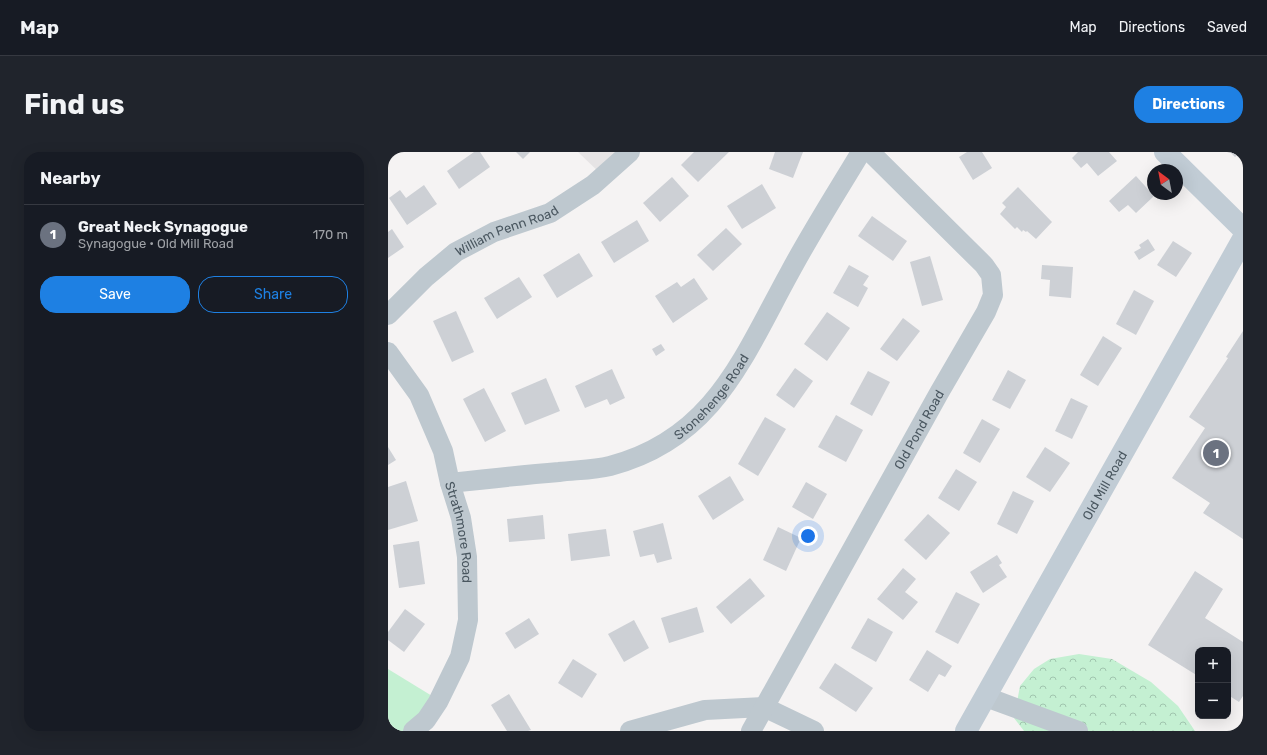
<!DOCTYPE html>
<meta charset="utf-8">
<style>
:root{--surface:#171b24;--page:#20242c;--text:#f1f3f6;--muted:#9ea1a6;--line:#363941;--accent:#1e80e3}
body{margin:0;font-family:Rubik,sans-serif;background:var(--page);color:var(--text)}
.controls{position:absolute;right:12px;bottom:12px;display:grid;overflow:hidden;border-radius:8px;box-shadow:0 4px 16px #0002}
.controls button{width:36px;height:36px;display:grid;place-items:center;padding:0;border:0;border-bottom:1px solid var(--line);background:var(--surface);color:var(--text);font:20px sans-serif}
.compass{position:absolute;left:759px;top:12px;width:36px;height:36px;border-radius:50%;background:var(--surface);box-shadow:0 4px 16px #0002;rotate:328deg}
.you{position:absolute;left:420px;top:384px;width:14px;height:14px;margin:-10px;border:3px solid #fff;border-radius:50%;background:#1a73e8;box-shadow:0 0 0 6px #1a73e833}
.badge{display:grid;place-items:center;width:26px;height:26px;border-radius:50%;background:var(--accent);color:#fff;font-size:13px;font-weight:700}
.pin{position:absolute;translate:-50% -50%;border:2px solid #fff;box-shadow:0 1px 4px #0006}
.list{margin:0;padding:0;list-style:none}
h2{display:flex;justify-content:space-between;align-items:center;height:52px;margin:0;padding:0 16px;font-size:17px}
h2 small{font-size:13px;font-weight:400;color:var(--muted)}
.list li{display:grid;grid-template-columns:26px 1fr auto;gap:12px;align-items:center;box-sizing:border-box;height:60px;padding:0 16px;border-top:1px solid var(--line)}
.list b{display:block;font-size:15px;white-space:nowrap}
.list p{margin:0;font-size:13px;white-space:nowrap;color:var(--muted)}
.list em{font-size:13px;font-style:normal;color:var(--muted)}
.actions{display:flex;gap:8px;padding:12px 16px}
.actions a{flex:1;padding:9px 0;border:1px solid var(--accent);border-radius:16px;text-align:center;font-size:14px;color:var(--accent)}
.actions .main{background:var(--accent);color:#fff}
.map{position:relative;flex:none;width:855px;height:579px;overflow:hidden;border-radius:16px}
header{display:flex;align-items:center;gap:24px;box-sizing:border-box;height:56px;padding:0 20px;background:var(--surface);border-bottom:1px solid var(--line)}
header strong{font-size:19px}
nav{display:flex;gap:22px;margin-inline-start:auto;font-size:14px}
.intro{display:flex;align-items:center;justify-content:space-between;box-sizing:border-box;height:96px;padding:0 24px}
h1{margin:0;font-size:28px}
.button{padding:10px 18px;border-radius:16px;background:var(--accent);color:#fff;font-size:14px;font-weight:700}
main{display:flex;gap:24px;padding:0 24px}
aside{flex:1;background:var(--surface);border-radius:16px;box-shadow:0 4px 16px #0002}
.map>svg:first-child{display:block}
</style>
<header>
<strong>Map</strong>
<nav><a>Map</a><a>Directions</a><a>Saved</a></nav>
</header>
<div class="intro"><h1>Find us</h1><a class="button">Directions</a></div>
<main>
<aside>
<h2>Nearby<small></small></h2>
<ul class="list">
<li><span class="badge" style="background:#6b7280">1</span><div><b>Great Neck Synagogue</b><p>Synagogue · Old Mill Road</p></div><em>170 m</em></li>
</ul>
<div class="actions"><a class="main">Save</a><a>Share</a></div>
</aside>
<div class="map">
<svg width="855" height="579" viewBox="0 0 855 579">
<defs>
<pattern id="forest-crowns" width="20" height="18" patternUnits="userSpaceOnUse"><rect width="20" height="18" fill="#c4f0d2"/><path d="M2 6a3 3 0 1 1 6 0M12 15a3 3 0 1 1 6 0" fill="none" stroke="#a1c5ae"/></pattern>
</defs>
<rect width="100%" height="100%" fill="#f5f3f3"/>
<!-- education -->
<path fill="#e6e4e5" d="M 190,0 L 242,0 L 215,24 Z"/>
<!-- green -->
<path fill="#c4f0d2" d="M 0,517 L 49,547 L 21,579 L 0,579 Z"/>
<!-- forest -->
<path fill="url(#forest-crowns)" d="M 691,502 L 724,507 L 763,530 L 790,554 L 807,579 L 636,579 L 626,566 L 632,534 L 646,517 L 662,507 Z"/>
<!-- building -->
<g fill="#cdd0d5">
<path d="M 86,0 L 92,0 L 102,15 L 71,37 L 59,19 Z"/>
<path d="M 128,0 L 142,0 L 135,7 Z"/>
<path d="M 306,0 L 341,0 L 310,30 L 293,13 Z"/>
<path d="M 387,0 L 415,0 L 405,26 L 381,17 Z"/>
<path d="M 579,0 L 594,0 L 604,16 L 585,28 L 571,5 Z"/>
<path d="M 690,0 L 721,0 L 729,9 L 710,24 L 699,11 L 693,16 L 684,6 Z"/>
<path d="M 842,0 L 853,0 L 847,5 Z"/>
<path d="M 748,24 L 766,44 L 748,61 L 740,53 L 731,60 L 721,49 Z"/>
<path d="M 284,25 L 301,44 L 272,70 L 255,51 Z"/>
<path d="M 374,32 L 388,56 L 354,77 L 339,54 Z"/>
<path d="M 36,33 L 49,52 L 19,73 L 1,46 L 12,38 L 18,46 Z"/>
<path d="M 630,35 L 664,70 L 648,87 L 639,79 L 638,80 L 635,78 L 634,80 L 629,75 L 627,77 L 612,62 L 618,55 L 614,51 Z"/>
<path d="M 484,64 L 519,89 L 505,109 L 470,84 Z"/>
<path d="M 249,68 L 261,89 L 226,111 L 213,90 Z"/>
<path d="M 338,76 L 354,92 L 325,119 L 309,103 Z"/>
<path d="M 4,77 L 16,95 L 0,106 L 0,80 Z"/>
<path d="M 760,87 L 767,98 L 751,108 L 746,100 L 753,96 L 751,93 Z"/>
<path d="M 785,89 L 804,101 L 788,125 L 769,113 Z"/>
<path d="M 191,101 L 205,124 L 169,146 L 155,123 Z"/>
<path d="M 542,104 L 555,148 L 534,154 L 522,110 Z"/>
<path d="M 461,113 L 481,124 L 475,133 L 480,136 L 470,155 L 445,141 Z"/>
<path d="M 654,113 L 685,115 L 683,146 L 661,144 L 662,128 L 653,127 Z"/>
<path d="M 131,125 L 144,145 L 109,167 L 96,146 Z"/>
<path d="M 306,126 L 320,147 L 285,171 L 267,144 L 289,130 L 293,135 Z"/>
<path d="M 746,138 L 766,149 L 748,183 L 728,172 Z"/>
<path d="M 68,159 L 86,200 L 64,210 L 45,169 Z"/>
<path d="M 439,160 L 462,176 L 439,209 L 416,192 Z"/>
<path d="M 515,166 L 532,179 L 509,209 L 492,197 Z"/>
<path d="M 855,179 L 855,387 L 815,361 L 822,351 L 784,326 L 817,276 L 801,265 L 840,206 L 838,205 Z"/>
<path d="M 715,184 L 734,196 L 710,234 L 692,223 Z"/>
<path d="M 273,192 L 277,198 L 268,204 L 264,197 Z"/>
<path d="M 407,216 L 425,229 L 406,256 L 388,243 Z"/>
<path d="M 224,217 L 237,246 L 222,253 L 219,247 L 197,256 L 187,234 Z"/>
<path d="M 620,218 L 638,228 L 622,257 L 604,248 Z"/>
<path d="M 480,219 L 502,230 L 484,264 L 462,252 Z"/>
<path d="M 158,226 L 172,259 L 137,273 L 123,241 Z"/>
<path d="M 96,236 L 118,279 L 97,290 L 75,247 Z"/>
<path d="M 683,246 L 700,254 L 684,287 L 667,279 Z"/>
<path d="M 448,263 L 475,278 L 458,310 L 430,295 Z"/>
<path d="M 377,265 L 398,277 L 370,324 L 350,312 Z"/>
<path d="M 594,267 L 612,277 L 592,311 L 575,301 Z"/>
<path d="M 0,295 L 8,308 L 0,313 Z"/>
<path d="M 657,295 L 682,311 L 662,340 L 638,325 Z"/>
<path d="M 568,317 L 589,330 L 571,359 L 550,346 Z"/>
<path d="M 342,324 L 356,348 L 325,368 L 310,344 Z"/>
<path d="M 18,329 L 30,369 L 0,378 L 0,335 Z"/>
<path d="M 418,330 L 439,342 L 425,367 L 404,355 Z"/>
<path d="M 625,339 L 646,349 L 629,382 L 609,372 Z"/>
<path d="M 540,362 L 562,381 L 538,408 L 516,388 Z"/>
<path d="M 155,363 L 157,387 L 121,390 L 119,367 Z"/>
<path d="M 275,371 L 284,407 L 269,411 L 266,402 L 252,405 L 245,379 Z"/>
<path d="M 390,375 L 413,386 L 398,419 L 375,408 Z"/>
<path d="M 218,377 L 222,404 L 183,409 L 180,382 Z"/>
<path d="M 31,389 L 37,432 L 11,436 L 5,393 Z"/>
<path d="M 609,403 L 614,411 L 611,413 L 619,425 L 595,441 L 582,420 Z"/>
<path d="M 515,416 L 528,427 L 517,440 L 530,450 L 515,468 L 489,447 Z"/>
<path d="M 807,419 L 835,437 L 817,466 L 855,490 L 855,544 L 851,550 L 840,543 L 840,498 L 810,498 L 810,524 L 760,493 Z"/>
<path d="M 362,426 L 377,444 L 343,472 L 328,455 Z"/>
<path d="M 568,440 L 592,452 L 570,492 L 547,480 Z"/>
<path d="M 309,455 L 316,480 L 281,491 L 273,466 Z"/>
<path d="M 17,457 L 37,472 L 16,500 L 0,488 L 0,480 Z"/>
<path d="M 141,466 L 151,482 L 127,497 L 117,481 Z"/>
<path d="M 480,466 L 505,480 L 488,510 L 463,496 Z"/>
<path d="M 246,468 L 261,496 L 236,510 L 220,482 Z"/>
<path d="M 539,498 L 564,514 L 557,525 L 551,522 L 540,540 L 521,528 Z"/>
<path d="M 185,507 L 209,522 L 194,546 L 170,531 Z"/>
<path d="M 447,511 L 485,536 L 468,560 L 431,536 Z"/>
<path d="M 121,542 L 143,578 L 140,579 L 119,579 L 103,553 Z"/>
</g>
<g fill="none" stroke-linecap="round" stroke-linejoin="round">
<!-- street -->
<g stroke="#bec8cf" stroke-width="20">
<path id="s1" d="M 0,163 L 38,125 L 68,100 L 106,80 L 162,61 L 205,33 L 242,0"/>
<path id="s2" d="M 0,200 L 31,243 L 55,299 L 62,331 L 73,366 L 79,405 L 80,468 L 72,505 L 50,550 L 38,568 L 25,579"/>
<path id="s3" d="M 62,331 C 98,327 135,323 171,320 C 187,318 206,318 222,314 C 326,287 355,205 402,120 C 424,79 449,40 473,0"/>
<path d="M 598,545 L 690,579"/>
<path d="M 242,579 L 317,558 L 376,555 L 426,579"/>
<path id="s4" d="M 363,579 L 551,241 L 598,160 L 605,143 L 603,123 L 596,113 L 482,0"/>
</g>
<!-- secondary -->
<g stroke="#c1ccd5" stroke-width="22">
<path d="M 777,0 L 855,77"/>
<path id="s5" d="M 578,579 L 855,87"/>
</g>
</g>
<g text-anchor="middle" stroke-width="3" stroke-linejoin="round" paint-order="stroke">
<!-- street labels -->
<g font-size="13" fill="#4a5760" stroke="#fff">
<text dy="5" stroke="none"><textPath href="#s1" startOffset="148">William Penn Road</textPath></text>
<text dy="5" stroke="none"><textPath href="#s3" startOffset="287">Stonehenge Road</textPath></text>
<text dy="5" stroke="none"><textPath href="#s4" startOffset="345">Old Pond Road</textPath></text>
<text dy="5" stroke="none"><textPath href="#s5" startOffset="282">Old Mill Road</textPath></text>
<text dy="5" stroke="none"><textPath href="#s2" startOffset="197">Strathmore Road</textPath></text>
</g>
</g>
</svg>
<div class="controls">
<button>+</button>
<button>−</button>
</div>
<svg class="compass" viewBox="-18 -18 36 36"><path d="M0-13l5 13h-10z" fill="#e53935"/><path d="M0 13l5-13h-10z" fill="#9ea1a6"/></svg>
<div class="you"></div>
<div class="pin badge" style="left:828px;top:301px;background:#6b7280">1</div>
</div>
</main>
